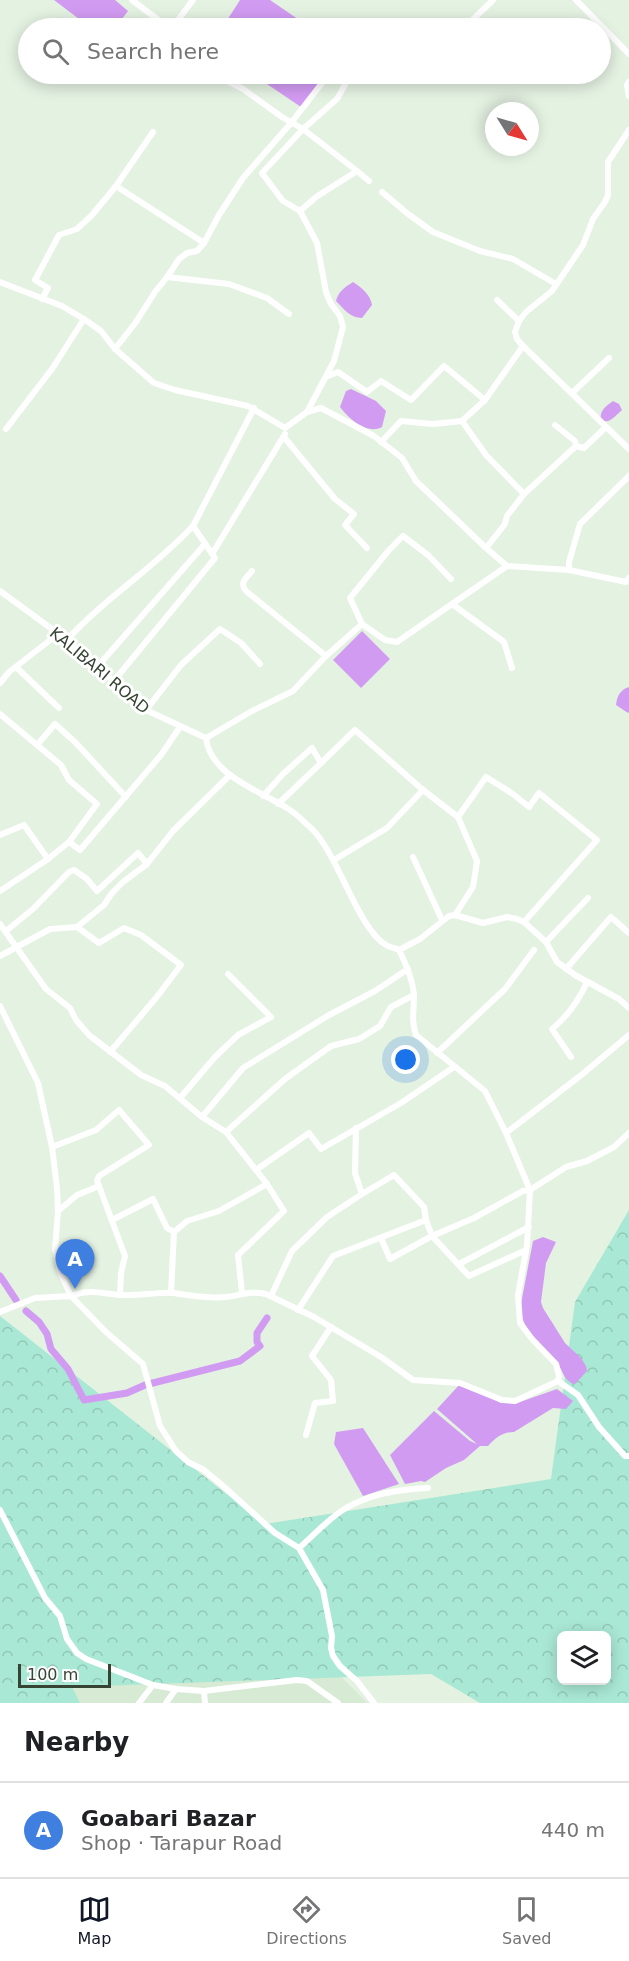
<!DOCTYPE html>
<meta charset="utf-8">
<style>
:root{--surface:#fff;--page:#f6f6f6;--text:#202124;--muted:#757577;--line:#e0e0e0;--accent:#111827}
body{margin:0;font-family:"DejaVu Sans",sans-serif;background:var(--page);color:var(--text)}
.controls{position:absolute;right:18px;bottom:18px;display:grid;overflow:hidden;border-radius:9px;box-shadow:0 3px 15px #0003}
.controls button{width:54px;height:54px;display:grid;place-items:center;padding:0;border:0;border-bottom:2px solid var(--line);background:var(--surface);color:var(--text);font:30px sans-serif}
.compass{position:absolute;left:485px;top:102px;width:54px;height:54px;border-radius:50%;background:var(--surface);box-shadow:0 3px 15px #0003;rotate:127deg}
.scale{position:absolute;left:18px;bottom:15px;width:93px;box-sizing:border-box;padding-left:6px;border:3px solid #364433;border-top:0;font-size:16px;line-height:21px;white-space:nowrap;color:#364433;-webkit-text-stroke:4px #fff;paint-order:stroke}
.you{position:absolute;left:406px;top:1060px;width:21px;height:21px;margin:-15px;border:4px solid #fff;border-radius:50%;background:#1a73e8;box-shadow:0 0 0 9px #1a73e833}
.badge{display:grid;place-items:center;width:39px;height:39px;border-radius:50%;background:var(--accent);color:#fff;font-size:20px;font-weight:700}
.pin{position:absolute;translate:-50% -50px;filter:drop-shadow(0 2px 3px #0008)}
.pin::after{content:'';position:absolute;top:32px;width:21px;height:18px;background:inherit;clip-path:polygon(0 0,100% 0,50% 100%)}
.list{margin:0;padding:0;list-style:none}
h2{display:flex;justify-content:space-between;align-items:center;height:78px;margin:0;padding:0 24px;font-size:26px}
h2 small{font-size:20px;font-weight:400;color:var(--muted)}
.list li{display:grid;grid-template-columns:39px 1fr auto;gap:18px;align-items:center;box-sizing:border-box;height:96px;padding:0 24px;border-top:2px solid var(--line)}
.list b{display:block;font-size:22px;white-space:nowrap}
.list p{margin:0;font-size:20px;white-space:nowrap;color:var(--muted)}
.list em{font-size:20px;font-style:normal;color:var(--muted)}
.icon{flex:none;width:33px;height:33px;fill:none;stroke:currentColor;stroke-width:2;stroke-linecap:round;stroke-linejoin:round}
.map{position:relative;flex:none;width:629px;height:1703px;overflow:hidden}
.search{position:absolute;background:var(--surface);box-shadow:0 3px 15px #0003;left:18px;right:18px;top:18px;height:66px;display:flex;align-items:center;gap:15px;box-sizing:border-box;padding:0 21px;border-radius:33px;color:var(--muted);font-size:22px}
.sheet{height:174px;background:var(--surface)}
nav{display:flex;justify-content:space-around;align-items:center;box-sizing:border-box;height:84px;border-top:2px solid var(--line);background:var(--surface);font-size:16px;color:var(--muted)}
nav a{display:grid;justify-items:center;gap:3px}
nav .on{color:var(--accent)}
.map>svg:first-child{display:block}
</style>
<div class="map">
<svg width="629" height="1703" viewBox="0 0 629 1703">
<defs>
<pattern id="forest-crowns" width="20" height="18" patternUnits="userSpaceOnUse" patternTransform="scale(1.5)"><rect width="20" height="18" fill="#a9e8d4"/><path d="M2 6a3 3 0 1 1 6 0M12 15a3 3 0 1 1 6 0" fill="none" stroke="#92c8b6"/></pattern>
</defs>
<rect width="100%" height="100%" fill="#e4f2e2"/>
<!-- residential -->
<path fill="#d6ead4" d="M 60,1633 L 324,1659 L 367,1703 L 55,1703 Z"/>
<!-- forest -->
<path fill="url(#forest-crowns)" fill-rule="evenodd" d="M 629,1210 L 629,1703 L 480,1703 L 431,1674 L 72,1687 L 80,1703 L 0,1703 L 0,1316 L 265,1524 L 551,1479 L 575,1302 ZM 562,1636 L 606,1636 L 606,1680 L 562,1680 Z"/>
<!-- water -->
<g fill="#d29bf2">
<path d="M 54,0 L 115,0 L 128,11 L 115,28 L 91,28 Z"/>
<path d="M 240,0 L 270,0 L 311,28 L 222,28 Z"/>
<path d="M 252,74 L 325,74 L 301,107 Z"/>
<path d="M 353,282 C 362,288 370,294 372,305 L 362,318 C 350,318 344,309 336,301 C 338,292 345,287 353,282 Z"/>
<path d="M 351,389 L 376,401 L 386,411 L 382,427 C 367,435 349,419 340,407 L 346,391 Z"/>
<path d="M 613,401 L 619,404 L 622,410 C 616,415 609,425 601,420 C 599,411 606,406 613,401 Z"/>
<path d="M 362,631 L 390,659 L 361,688 L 333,660 Z"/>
<path d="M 629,687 L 629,712 L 628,713 L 616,705 C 617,696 620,690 629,687 Z"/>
<path d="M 543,1237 L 556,1242 L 546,1263 L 541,1302 L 543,1308 L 565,1343 L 581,1358 L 586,1366 L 587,1371 L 575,1384 L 573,1384 C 563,1379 563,1371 557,1362 C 542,1344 524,1333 520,1309 L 533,1241 Z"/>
<path d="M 461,1383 L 501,1403 L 517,1403 L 557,1389 L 573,1401 L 566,1409 L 553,1408 L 514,1432 C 503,1432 496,1437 488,1446 L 480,1446 L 464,1460 L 446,1468 L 425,1482 L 421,1481 L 405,1484 L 390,1455 L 434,1411 L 470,1441 L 477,1444 L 437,1409 Z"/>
<path d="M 363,1428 L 399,1484 L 363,1496 L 334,1444 L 336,1432 Z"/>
</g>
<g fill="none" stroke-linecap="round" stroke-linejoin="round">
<!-- canal -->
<g stroke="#d29bf2" stroke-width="7">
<path d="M 0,1276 L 16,1300"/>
<path d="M 26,1311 L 39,1322 L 47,1334 L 51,1349 L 68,1369 L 84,1400 L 127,1393 L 145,1385 L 232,1363 L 240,1361 L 260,1346 L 257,1342 L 257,1333 L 267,1318"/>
</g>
<!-- street -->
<g stroke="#fff" stroke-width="6">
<path d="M 132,0 L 169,28"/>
<path d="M 576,0 L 629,54"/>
<path d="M 172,28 L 193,0"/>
<path d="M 370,28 C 380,23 391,25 401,28"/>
<path d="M 464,28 L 493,0"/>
<path d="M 214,74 L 243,89 L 282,117 L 303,129 L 357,171"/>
<path d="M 629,82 L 627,85 L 629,96"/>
<path d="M 629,130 L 608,162 L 608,195 L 605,202 L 593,219 L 583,245 L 552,291 L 526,312 L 519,321 L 515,332 L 517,339 L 523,346 L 629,449"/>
<path d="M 116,186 L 204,243"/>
<path d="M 382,192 L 408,214 L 433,232 L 480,251 L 513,259 L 556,284"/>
<path d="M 300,211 L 316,197 L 357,171 L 369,181"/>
<path d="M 167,277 L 179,259 L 187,253 L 197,251 L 204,243 L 219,215 L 243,178 L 291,123 L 329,74"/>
<path d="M 0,282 L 62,306 L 84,319 L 101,331 L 115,349 L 154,383 L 175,390 L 248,406 L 285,428 L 307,412 L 321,408 L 374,436 L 402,458 L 416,481 L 486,548 L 507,566 L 569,570 L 626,582 L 629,578"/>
<path d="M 42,299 L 48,288 L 35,280 L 59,235 L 77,229 L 92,215 L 116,186 L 153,132"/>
<path d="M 497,300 L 519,321"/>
<path d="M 115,349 L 136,322 L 155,292 L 167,277 L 229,284 L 267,298 L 289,314"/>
<path d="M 328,376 L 338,372 L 367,392 L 381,381 L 411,400 L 444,366 L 485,400"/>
<path d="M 572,393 L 609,358"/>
<path d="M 307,412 L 334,361 L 343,327 L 340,316 L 331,304 L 326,292 L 317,243 L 300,211 L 283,201 L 262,173 L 303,129 L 337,99 L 351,74"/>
<path d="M 462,421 L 486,455 L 524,494 L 576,446 L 575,441 L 555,425"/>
<path d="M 6,429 L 52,369 L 84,319"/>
<path d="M 284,437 L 335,499 L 354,514 L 345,525 L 367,548"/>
<path d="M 381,442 L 401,421 L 433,424 L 462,421 L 485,400 L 523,346"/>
<path d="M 576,446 L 584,448 L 606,427"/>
<path d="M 486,548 L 505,524 L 507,516 L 524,494"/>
<path d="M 212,554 L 285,434"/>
<path d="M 569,570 L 569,562 L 580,524 L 629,476"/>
<path d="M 252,571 C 246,578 239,583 246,591 L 326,656"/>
<path d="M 0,591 L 67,640 L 146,710 L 206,738"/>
<path d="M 452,604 L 504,642 L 512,668"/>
<path d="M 362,624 L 350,598 L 389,550 L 403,536 L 428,555 L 451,579"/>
<path d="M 67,640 C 105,598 154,568 193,526 L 254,408"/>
<path d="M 98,666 L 205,544"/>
<path d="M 16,667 L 59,708"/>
<path d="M 113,682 L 215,558 L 193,526"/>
<path d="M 0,683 L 9,672 L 58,634"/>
<path d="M 146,710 L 181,665 L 220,629 L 241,643 L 260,664"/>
<path d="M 0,714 L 61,765 L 69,780 L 97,804 L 69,842 L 48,859 L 0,891"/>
<path d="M 206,738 C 210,775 260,791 287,808 C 296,813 304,822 312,829 C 339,856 358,929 386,945 C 389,947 395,948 399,950 L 420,939 L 449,916 L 455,915 L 483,923 L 507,917 L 517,919 L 524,922 L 546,942 L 557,962 L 575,975 L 619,999 L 629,1008"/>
<path d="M 206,738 L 252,711 L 293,691 L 326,656 L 362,624 L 385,640 L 397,642 L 507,566"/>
<path d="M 37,745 L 55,724 L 75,742 L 126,797"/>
<path d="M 263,796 L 283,774 L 312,748 L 321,763 L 355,730 L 423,790 L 458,817 L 477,861 L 473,887 L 455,915"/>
<path d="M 278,804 L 321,763"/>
<path d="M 458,817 L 486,777 L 513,794 L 529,807 L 539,793 L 597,840 L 524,922"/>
<path d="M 0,835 L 24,825 L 48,859"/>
<path d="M 69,842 L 80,850 L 161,755 L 180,727"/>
<path d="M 413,857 L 442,920"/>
<path d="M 334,860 L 387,828 L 423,790"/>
<path d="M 0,924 L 46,989 L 70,1008 L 76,1020 L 89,1035 L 141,1075 L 165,1086 L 202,1117 L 226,1132 L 267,1184 L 219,1211 L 187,1221 L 174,1232 L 171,1293"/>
<path d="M 77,927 L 99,943 L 124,928 L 141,935 L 181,965 L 156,998 L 110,1052"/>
<path d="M 6,931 L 33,909 L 69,872 L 74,870 L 87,879 L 97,891 L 138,853 L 147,864"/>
<path d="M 546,942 L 588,898"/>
<path d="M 399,950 C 406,964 413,980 414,996 C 414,1010 411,1021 416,1035 L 485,1091 L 506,1133 L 530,1190 L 527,1245 L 518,1295 L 520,1323 L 532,1339 L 556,1364 L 559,1376 L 558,1381"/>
<path d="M 0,956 L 50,929 L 77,927 L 104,905 L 112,893 L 123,882 L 147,864 L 173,831 L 230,775"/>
<path d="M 566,969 L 611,917 L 629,933"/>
<path d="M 0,1006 L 38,1083 L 52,1147 L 57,1188 L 58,1211 L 55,1249 L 60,1272 L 71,1296 C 90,1288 103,1294 121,1295 C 138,1296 156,1292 173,1293 C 190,1295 207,1299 225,1297 C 239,1296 251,1290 266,1294 L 314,1317 L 381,1357 L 413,1380 L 460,1383 L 502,1400 L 515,1401 L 558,1381 L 578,1395 L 599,1427 L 625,1456 L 629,1456"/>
<path d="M 437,1053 L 505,989 L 534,950"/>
<path d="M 571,1057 L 552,1029 C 568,1016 579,1000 587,982"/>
<path d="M 180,1098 L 215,1057 L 238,1035 L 271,1017 L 228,974"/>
<path d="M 202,1117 L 243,1068 L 329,1015 L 375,991 L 408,969"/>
<path d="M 226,1132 L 285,1079 L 331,1046 L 359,1039 L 380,1026 L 391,1007 L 414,995"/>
<path d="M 506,1133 L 580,1076 L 629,1035"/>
<path d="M 52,1147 L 96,1130 L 119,1110 L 149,1145 L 99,1176 L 97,1181 L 99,1186 L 77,1195 L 58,1211"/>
<path d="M 256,1170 L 309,1133 L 321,1149 L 401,1103 L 454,1067"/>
<path d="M 99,1186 L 125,1256 L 121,1273 L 120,1295"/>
<path d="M 362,1194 L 394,1175 L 424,1207 L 426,1220 L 432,1236 L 469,1276 L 526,1250"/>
<path d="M 112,1220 L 153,1199 L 167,1228 L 174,1232"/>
<path d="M 381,1238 L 390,1259 L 432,1236 L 474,1218 L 523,1191 L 530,1190 L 566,1167 L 587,1161 L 614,1147 L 629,1133"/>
<path d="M 459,1264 L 529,1227"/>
<path d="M 242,1293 L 238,1255 L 284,1211 L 267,1184"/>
<path d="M 271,1296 L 292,1251 L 327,1217 L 362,1194 L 355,1173 L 356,1128"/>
<path d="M 298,1310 L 333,1256 L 426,1220"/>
<path d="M 0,1312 L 35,1298 L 71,1296 L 106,1332 L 143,1364 L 160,1426 L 176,1451 L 188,1462 L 204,1470 L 222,1485 L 275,1533 L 299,1548 L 323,1590 L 332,1636 L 331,1648 L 333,1656 L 340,1666 L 357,1681 L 374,1703"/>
<path d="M 306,1435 L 315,1403 L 333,1401 L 331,1380 L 312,1356 L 331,1327"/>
<path d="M 0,1510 L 45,1598 L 60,1616 L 67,1639 L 77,1653 L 86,1659 L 153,1685 L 176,1689 L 204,1691"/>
<path d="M 299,1548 C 314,1535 329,1518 346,1508 C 370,1494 401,1489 428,1488"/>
<path d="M 139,1703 L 153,1685"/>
<path d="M 166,1703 L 176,1689"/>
<path d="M 205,1703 L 204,1691 L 297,1680 L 307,1681 L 338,1703"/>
</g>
</g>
<g text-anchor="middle" stroke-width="6" stroke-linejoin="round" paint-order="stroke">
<!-- street labels -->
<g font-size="16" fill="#364433" stroke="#fff">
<text transform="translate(100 670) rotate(40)" y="6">KALIBARI ROAD</text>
</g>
</g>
</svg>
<div class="controls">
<button><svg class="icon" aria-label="layers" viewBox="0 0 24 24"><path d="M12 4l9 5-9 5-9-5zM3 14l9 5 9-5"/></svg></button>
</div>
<svg class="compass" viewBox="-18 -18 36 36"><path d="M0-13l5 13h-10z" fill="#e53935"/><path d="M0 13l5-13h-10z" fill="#757577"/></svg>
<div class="scale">100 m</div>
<div class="you"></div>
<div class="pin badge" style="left:75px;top:1289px;background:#3f7fe0">A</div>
<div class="search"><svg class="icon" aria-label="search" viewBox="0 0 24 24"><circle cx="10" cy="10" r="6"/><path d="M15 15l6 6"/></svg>Search here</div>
</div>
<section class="sheet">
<h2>Nearby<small></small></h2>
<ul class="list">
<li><span class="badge" style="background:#3f7fe0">A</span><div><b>Goabari Bazar</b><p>Shop · Tarapur Road</p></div><em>440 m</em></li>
</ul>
</section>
<nav>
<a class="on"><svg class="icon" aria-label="map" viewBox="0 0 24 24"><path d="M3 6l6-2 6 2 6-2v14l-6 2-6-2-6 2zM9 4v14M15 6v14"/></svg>Map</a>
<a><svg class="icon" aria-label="directions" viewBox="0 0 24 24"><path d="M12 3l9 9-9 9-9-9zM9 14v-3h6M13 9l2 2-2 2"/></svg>Directions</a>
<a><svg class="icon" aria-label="saved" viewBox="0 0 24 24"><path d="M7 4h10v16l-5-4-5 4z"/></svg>Saved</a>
</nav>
